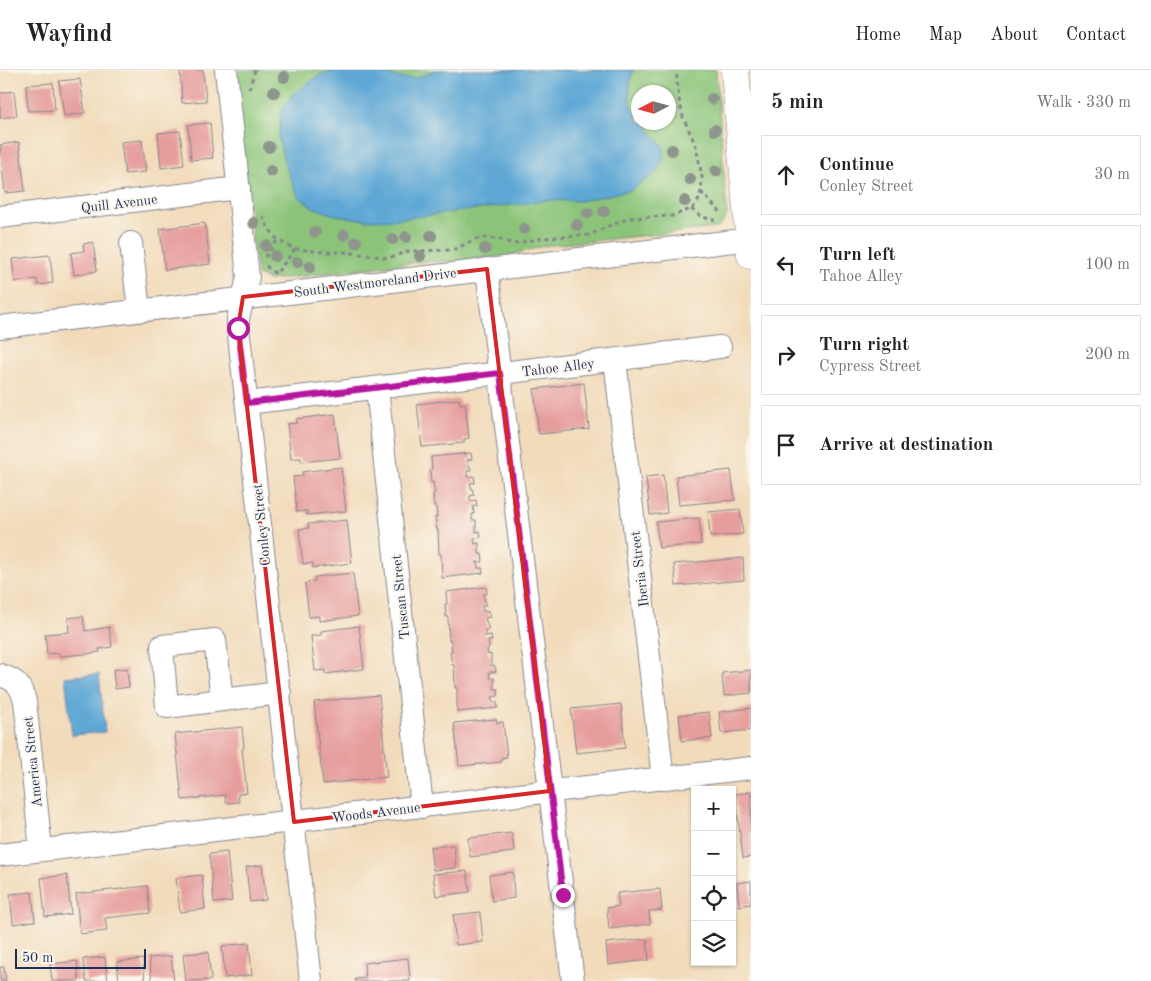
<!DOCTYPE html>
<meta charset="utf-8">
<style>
:root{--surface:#fff;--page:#f6f6f6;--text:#222;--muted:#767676;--line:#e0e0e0}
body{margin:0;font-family:"Old Standard TT",serif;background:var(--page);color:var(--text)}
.controls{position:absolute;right:15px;bottom:15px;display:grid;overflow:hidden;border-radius:0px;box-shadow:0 1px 4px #0004}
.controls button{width:45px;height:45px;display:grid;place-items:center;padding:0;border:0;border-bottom:1px solid var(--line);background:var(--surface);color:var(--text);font:25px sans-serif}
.compass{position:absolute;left:631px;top:15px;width:45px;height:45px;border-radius:50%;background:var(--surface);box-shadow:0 1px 4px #0004;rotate:264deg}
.scale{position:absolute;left:15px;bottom:12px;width:131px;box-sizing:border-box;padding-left:5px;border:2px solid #1b2f5e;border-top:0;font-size:14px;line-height:18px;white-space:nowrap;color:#1b2f5e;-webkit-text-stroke:4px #fbf7ec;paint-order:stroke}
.stop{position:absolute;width:15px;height:15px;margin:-11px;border:4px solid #b5179e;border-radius:50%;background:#fff}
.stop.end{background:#b5179e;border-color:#fff;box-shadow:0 1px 5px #0008}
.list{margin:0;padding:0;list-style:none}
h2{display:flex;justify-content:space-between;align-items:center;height:65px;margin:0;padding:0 20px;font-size:21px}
h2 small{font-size:16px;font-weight:400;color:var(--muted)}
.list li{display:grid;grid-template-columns:32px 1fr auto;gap:15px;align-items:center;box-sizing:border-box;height:80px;margin:0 10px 10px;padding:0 10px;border:1px solid var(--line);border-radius:0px}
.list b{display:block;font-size:19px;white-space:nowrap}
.list p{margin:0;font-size:16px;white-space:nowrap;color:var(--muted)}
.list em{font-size:16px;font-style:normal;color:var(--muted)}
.icon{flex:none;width:28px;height:28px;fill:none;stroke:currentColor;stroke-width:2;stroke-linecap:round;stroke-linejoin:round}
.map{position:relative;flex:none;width:751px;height:911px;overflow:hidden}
header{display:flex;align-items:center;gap:30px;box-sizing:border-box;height:70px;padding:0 25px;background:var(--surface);border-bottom:1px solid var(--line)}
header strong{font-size:24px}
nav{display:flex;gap:28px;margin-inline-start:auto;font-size:18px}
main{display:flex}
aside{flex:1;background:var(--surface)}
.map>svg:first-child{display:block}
</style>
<header>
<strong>Wayfind</strong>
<nav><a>Home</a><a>Map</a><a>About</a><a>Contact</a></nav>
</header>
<main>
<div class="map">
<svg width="751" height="911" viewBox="0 0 751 911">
<rect width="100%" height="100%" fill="#fbf7ec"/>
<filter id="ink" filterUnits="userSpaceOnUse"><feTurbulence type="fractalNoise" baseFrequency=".02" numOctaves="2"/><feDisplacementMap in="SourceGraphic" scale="10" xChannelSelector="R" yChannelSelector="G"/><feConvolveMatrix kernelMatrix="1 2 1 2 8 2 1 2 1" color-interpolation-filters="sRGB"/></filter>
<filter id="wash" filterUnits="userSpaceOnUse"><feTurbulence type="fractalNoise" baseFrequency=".0096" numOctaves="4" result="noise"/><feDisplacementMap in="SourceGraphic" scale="20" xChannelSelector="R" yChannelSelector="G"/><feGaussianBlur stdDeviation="1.12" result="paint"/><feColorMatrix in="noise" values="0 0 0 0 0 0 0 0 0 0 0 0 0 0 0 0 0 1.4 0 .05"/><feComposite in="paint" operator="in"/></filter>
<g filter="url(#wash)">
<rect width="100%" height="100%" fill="#f2dbbb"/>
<!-- green -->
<path fill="#8bc479" stroke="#537a6c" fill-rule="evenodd" d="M 233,0 L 716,0 L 727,145 L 721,155 L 717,158 L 543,176 C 511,187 460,193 426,191 L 270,210 L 257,205 ZM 638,22 L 668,22 L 668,52 L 638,52 Z"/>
<!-- water -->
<g fill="#5ea8d5" stroke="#3c6c9a">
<path d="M 346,0 C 354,0 362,0 370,1 C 398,5 406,16 435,0 L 633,0 C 630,10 628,23 631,33 C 633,41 638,45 638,52 L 644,53 L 663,76 L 664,87 L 657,102 L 631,120 L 580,131 L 552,130 L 527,133 L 398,149 L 366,150 L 335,145 L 312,137 L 298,126 L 284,92 L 279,68 L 281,42 L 291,26 L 321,4 Z"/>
<path d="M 99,604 L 105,662 L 72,665 L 65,607 Z"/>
</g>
<g id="blocks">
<!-- building -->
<g fill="#e69e9d">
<path d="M 180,0 L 203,0 L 206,31 L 182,33 Z"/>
<path d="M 80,9 L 85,43 L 64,46 L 59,11 Z"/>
<path d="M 53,13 L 55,40 L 28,41 L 26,15 Z"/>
<path d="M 14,21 L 17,46 L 0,48 L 0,23 Z"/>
<path d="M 210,53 L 213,88 L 191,90 L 188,55 Z"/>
<path d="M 180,61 L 184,95 L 161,98 L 158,63 Z"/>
<path d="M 142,70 L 146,102 L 125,104 L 121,72 Z"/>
<path d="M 19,72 L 25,121 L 5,123 L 0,75 Z"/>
<path d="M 205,153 L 210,194 L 165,200 L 160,159 Z"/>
<path d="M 93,172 L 97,201 L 74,205 L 71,183 L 84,181 L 83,174 Z"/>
<path d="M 50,185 L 53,213 L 38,215 L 37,209 L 15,212 L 12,189 Z"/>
<path d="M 584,313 L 589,359 L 539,364 L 534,319 Z"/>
<path d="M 459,329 L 460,334 L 465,333 L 469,368 L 464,369 L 464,373 L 422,377 L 417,334 Z"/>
<path d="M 335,344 L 340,388 L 301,392 L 301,388 L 291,389 L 287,354 L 297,353 L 296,349 Z"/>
<path d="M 471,383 L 472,389 L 467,390 L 471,400 L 467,401 L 467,407 L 474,406 L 475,413 L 470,413 L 474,425 L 470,426 L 470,431 L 476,430 L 477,436 L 473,436 L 474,444 L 472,444 L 472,450 L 476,450 L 476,462 L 480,461 L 481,467 L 474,468 L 475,474 L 479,473 L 479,484 L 482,484 L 483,492 L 477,492 L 478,498 L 482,498 L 483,503 L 442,508 L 441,484 L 439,484 L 438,460 L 437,460 L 435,447 L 437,447 L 436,436 L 434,436 L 433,424 L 435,423 L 433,412 L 431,413 L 430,400 L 432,399 L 431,387 Z"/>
<path d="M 341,397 L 346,441 L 307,445 L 307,441 L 297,442 L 293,407 L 303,406 L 302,402 Z"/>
<path d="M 731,400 L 735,430 L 679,435 L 676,406 Z"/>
<path d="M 663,405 L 667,443 L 650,445 L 646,407 Z"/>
<path d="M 740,439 L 743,464 L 710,467 L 708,442 Z"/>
<path d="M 699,448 L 701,474 L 659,478 L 656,452 Z"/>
<path d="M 347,450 L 352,493 L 313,498 L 313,493 L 303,494 L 299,459 L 309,458 L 308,454 Z"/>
<path d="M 743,488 L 744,510 L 676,516 L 674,494 Z"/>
<path d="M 353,503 L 358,546 L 319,551 L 319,546 L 309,547 L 305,513 L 315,511 L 314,507 Z"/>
<path d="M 486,517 L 487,524 L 483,524 L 486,535 L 482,536 L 483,541 L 489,541 L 490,547 L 485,548 L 489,560 L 485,560 L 485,566 L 491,565 L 492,571 L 488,571 L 489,578 L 487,579 L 488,585 L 491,584 L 491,596 L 495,596 L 496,602 L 489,602 L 490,608 L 494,608 L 494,619 L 498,619 L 498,626 L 492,627 L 493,632 L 497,632 L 498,638 L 457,642 L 457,618 L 455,618 L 454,595 L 452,595 L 450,582 L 452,581 L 451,571 L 449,571 L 448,547 L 446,547 L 445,534 L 447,534 L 446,522 Z"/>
<path d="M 83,546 L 85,561 L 109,557 L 112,577 L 99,579 L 100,582 L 87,584 L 59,586 L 59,583 L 47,584 L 45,564 L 69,562 L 68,548 Z"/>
<path d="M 359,556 L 364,599 L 325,604 L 325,600 L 315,601 L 311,566 L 321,565 L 321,561 Z"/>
<path d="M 127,598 L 129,617 L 115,619 L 113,600 Z"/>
<path d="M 751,600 L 751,623 L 724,626 L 722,603 Z"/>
<path d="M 379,625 L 387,707 L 323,714 L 314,632 Z"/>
<path d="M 621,634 L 625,678 L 576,683 L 571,639 Z"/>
<path d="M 751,638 L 751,660 L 721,663 L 719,642 Z"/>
<path d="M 709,642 L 712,668 L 682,671 L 679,645 Z"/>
<path d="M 496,649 L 497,653 L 503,652 L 507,687 L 501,688 L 501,692 L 459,696 L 454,653 Z"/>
<path d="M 242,657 L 244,678 L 242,679 L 247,723 L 238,724 L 239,732 L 226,733 L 225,725 L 182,730 L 175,664 Z"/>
<path d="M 751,722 L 751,787 L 743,788 L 735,724 Z"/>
<path d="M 512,763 L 514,782 L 470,787 L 468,768 Z"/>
<path d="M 454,775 L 456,798 L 433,800 L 430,777 Z"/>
<path d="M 227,782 L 232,831 L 214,833 L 209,784 Z"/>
<path d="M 262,795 L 266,830 L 250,832 L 246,797 Z"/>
<path d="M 467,801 L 470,822 L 436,826 L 433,804 Z"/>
<path d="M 513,802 L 514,828 L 492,831 L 489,805 Z"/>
<path d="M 67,805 L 71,844 L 45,847 L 41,808 Z"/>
<path d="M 202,805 L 205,839 L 180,842 L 176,808 Z"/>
<path d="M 751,811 L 751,834 L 739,836 L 737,813 Z"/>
<path d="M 147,816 L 150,843 L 105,848 L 107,861 L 80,864 L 76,824 Z"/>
<path d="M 660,819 L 662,840 L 649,841 L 650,854 L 609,859 L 607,838 L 619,836 L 617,823 Z"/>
<path d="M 32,822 L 35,851 L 13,854 L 10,824 Z"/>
<path d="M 480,842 L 483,872 L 456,875 L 453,845 Z"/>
<path d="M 647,869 L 649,890 L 608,895 L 606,873 Z"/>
<path d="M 249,873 L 252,905 L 225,908 L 222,876 Z"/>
<path d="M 208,882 L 211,910 L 186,911 L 183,884 Z"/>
<path d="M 171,886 L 174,911 L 152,911 L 149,888 Z"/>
<path d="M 105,887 L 108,911 L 86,911 L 83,889 Z"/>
<path d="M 408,888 L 410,911 L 355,911 L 355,909 L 365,908 L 364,893 Z"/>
<path d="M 143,889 L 145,911 L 119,911 L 117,892 Z"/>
<path d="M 77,891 L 79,911 L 52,911 L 50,894 Z"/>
<path d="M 0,897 L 4,897 L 6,911 L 0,911 Z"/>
</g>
</g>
</g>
<g filter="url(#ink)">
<use href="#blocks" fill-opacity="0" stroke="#86858c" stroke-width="1"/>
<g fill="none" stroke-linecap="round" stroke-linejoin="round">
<defs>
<g id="minor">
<path d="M 226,0 L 248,207 L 238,249 L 238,257 L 311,911"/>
<path d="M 0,147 L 239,118"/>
<path d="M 131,173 L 139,240"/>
<path d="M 487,199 L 573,911"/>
<path d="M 0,257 L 751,169"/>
<path d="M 615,290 L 663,709"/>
<path d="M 377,318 L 422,737"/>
<path d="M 247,333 L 720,277"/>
<path d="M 215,570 L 222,630 L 167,637 L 162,576 Z"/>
<path d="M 0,605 C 16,610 20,614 25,631 L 41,779"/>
<path d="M 222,630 L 280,623"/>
<path d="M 0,785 L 751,698"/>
</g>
<path id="major" d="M 735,0 L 751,185"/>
</defs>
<!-- minor casing -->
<use href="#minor" stroke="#86858c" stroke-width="24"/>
<!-- major casing -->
<use href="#major" stroke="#86858c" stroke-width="29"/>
<!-- path -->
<g stroke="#86858c" stroke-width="3" stroke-dasharray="4 4" stroke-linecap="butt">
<path d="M 249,19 L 255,0"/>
<path d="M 701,122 L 720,142"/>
<path d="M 691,139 L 702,147 L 715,150"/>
<path d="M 263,146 L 266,154 L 276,168 L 286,175 L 295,179 L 325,182 L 345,182 L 389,188 L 409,181 L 453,180 L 476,169 L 486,168 L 499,169 L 514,174 L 543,168 L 590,165 L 606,157 L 630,148 L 672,146 L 691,139 L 697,134 L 701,122 L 702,107 L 696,76 L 683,47 L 679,29 L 676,0"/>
<path d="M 265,187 L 278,169"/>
<path d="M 266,196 L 276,204 L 295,179"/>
</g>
<!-- minor -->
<use href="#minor" stroke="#fff" stroke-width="22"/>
<!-- major -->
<use href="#major" stroke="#fff" stroke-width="28"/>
</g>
<!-- trees -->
<g fill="#8e958c">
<circle cx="284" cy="7" r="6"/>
<circle cx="274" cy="22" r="6"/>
<circle cx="712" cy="29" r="6"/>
<circle cx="715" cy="60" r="6"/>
<circle cx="269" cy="77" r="6"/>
<circle cx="672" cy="80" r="6"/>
<circle cx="271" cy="101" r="6"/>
<circle cx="716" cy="101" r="6"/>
<circle cx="690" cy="109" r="6"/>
<circle cx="685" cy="131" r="6"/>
<circle cx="604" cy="141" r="6"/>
<circle cx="588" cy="143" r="6"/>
<circle cx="254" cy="153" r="6"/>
<circle cx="577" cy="155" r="6"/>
<circle cx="524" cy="159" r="6"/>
<circle cx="315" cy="162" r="6"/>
<circle cx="344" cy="165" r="6"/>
<circle cx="431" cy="166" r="6"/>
<circle cx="406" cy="167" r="6"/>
<circle cx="393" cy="169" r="6"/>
<circle cx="356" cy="172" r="6"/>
<circle cx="266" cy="176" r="6"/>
<circle cx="485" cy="179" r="6"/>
<circle cx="275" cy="186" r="6"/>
<circle cx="420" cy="186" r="6"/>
<circle cx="297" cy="192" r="6"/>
<circle cx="310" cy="197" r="6"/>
</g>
</g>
<g fill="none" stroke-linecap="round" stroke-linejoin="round" filter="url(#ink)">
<!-- route -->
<path stroke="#b5179e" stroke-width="6" d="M 238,258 L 247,333 L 500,303 L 563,825"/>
</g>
<!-- marked area -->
<path fill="none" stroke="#d62828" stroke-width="4" stroke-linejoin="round" d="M 487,199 L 550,721 L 294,752 L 238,257 L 243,227 Z"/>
<g text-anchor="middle" stroke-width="4" stroke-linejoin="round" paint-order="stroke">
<!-- street labels -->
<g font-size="14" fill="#1b2f5e" stroke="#fbf7ec">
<text transform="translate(119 133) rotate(-7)" y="5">Quill Avenue</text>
<text transform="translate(375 212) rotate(-7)" y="5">South Westmoreland Drive</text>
<text transform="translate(558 297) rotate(-7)" y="5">Tahoe Alley</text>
<text transform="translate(261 455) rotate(-96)" y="5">Conley Street</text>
<text transform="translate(639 499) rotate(-97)" y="5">Iberia Street</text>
<text transform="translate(400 527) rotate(-96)" y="5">Tuscan Street</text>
<text transform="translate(32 692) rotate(-96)" y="5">America Street</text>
<text transform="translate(376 742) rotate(-7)" y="5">Woods Avenue</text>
</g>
</g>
</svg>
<div class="controls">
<button>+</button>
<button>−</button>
<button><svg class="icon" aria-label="locate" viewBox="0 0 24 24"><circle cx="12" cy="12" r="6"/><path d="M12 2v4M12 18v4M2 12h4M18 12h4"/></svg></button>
<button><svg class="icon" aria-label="layers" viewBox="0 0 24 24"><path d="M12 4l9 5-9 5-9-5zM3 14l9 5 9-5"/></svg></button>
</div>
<svg class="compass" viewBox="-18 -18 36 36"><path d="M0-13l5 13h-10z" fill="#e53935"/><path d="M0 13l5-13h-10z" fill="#767676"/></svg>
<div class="scale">50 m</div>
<div class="stop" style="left:238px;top:258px"></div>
<div class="stop end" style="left:563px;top:825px"></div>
</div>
<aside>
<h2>5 min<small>Walk · 330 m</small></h2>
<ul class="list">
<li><svg class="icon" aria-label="ahead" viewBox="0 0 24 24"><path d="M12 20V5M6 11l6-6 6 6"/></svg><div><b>Continue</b><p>Conley Street</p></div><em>30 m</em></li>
<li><svg class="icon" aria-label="left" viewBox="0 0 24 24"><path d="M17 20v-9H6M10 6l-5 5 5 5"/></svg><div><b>Turn left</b><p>Tahoe Alley</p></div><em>100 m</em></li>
<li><svg class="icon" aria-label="right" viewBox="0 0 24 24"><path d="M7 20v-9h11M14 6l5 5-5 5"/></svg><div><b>Turn right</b><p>Cypress Street</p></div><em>200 m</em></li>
<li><svg class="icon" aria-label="arrive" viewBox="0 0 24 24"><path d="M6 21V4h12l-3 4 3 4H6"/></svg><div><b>Arrive at destination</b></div></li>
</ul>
</aside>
</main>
